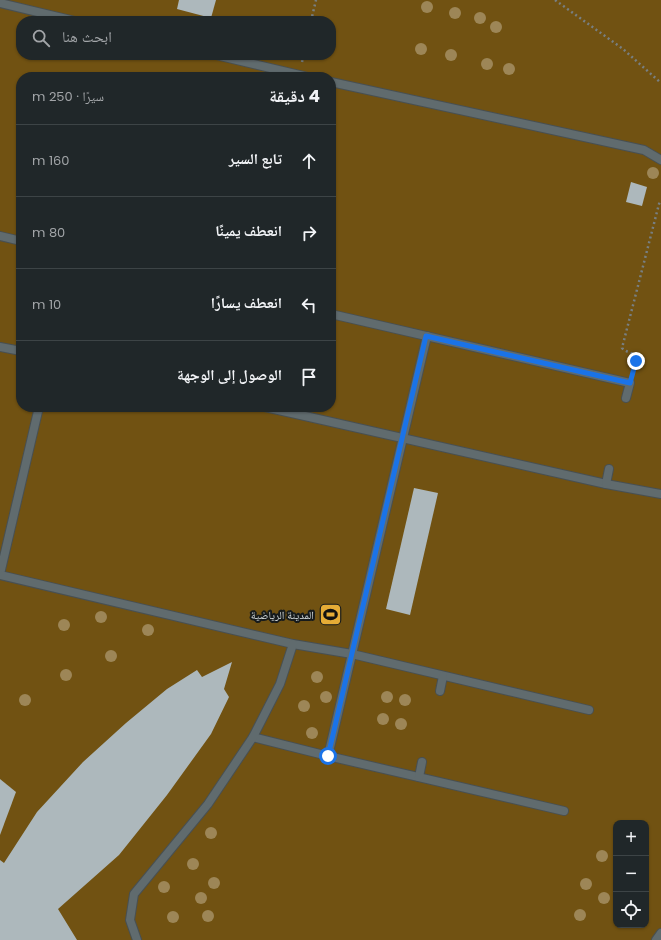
<!DOCTYPE html>
<html lang="ar">
<meta charset="utf-8">
<style>
:root{--surface:#202729;--page:#2d3335;--text:#f1f3f6;--muted:#a2a5a8;--line:#3d4446}
body{margin:0;font-family:Poppins,"Noto Naskh Arabic",sans-serif;background:var(--page);color:var(--text);direction:rtl}
.controls{position:absolute;right:12px;bottom:12px;display:grid;overflow:hidden;border-radius:8px;box-shadow:0 1px 3px #0004}
.controls button{width:36px;height:36px;display:grid;place-items:center;padding:0;border:0;border-bottom:1px solid var(--line);background:var(--surface);color:var(--text);font:20px sans-serif}
.stop{position:absolute;width:12px;height:12px;margin:-9px;border:3px solid #1a73e8;border-radius:50%;background:#fff}
.stop.end{background:#1a73e8;border-color:#fff;box-shadow:0 1px 4px #0008}
.list{margin:0;padding:0;list-style:none}
h2{display:flex;justify-content:space-between;align-items:center;height:52px;margin:0;padding:0 16px;font-size:17px}
h2 small{font-size:13px;font-weight:400;color:var(--muted)}
.list li{display:grid;grid-template-columns:26px 1fr auto;gap:12px;align-items:center;box-sizing:border-box;height:72px;padding:0 16px;border-top:1px solid var(--line)}
.list b{display:block;font-size:15px;white-space:nowrap}
.list em{font-size:13px;font-style:normal;color:var(--muted)}
.icon{flex:none;width:22px;height:22px;fill:none;stroke:currentColor;stroke-width:2;stroke-linecap:round;stroke-linejoin:round}
.map{position:relative;flex:none;width:661px;height:940px;overflow:hidden;direction:ltr}
.search{position:absolute;background:var(--surface);box-shadow:0 1px 3px #0004;left:16px;top:16px;width:320px;height:44px;display:flex;align-items:center;gap:10px;box-sizing:border-box;padding:0 14px;border-radius:16px;color:var(--muted);font-size:15px}
.panel{position:absolute;background:var(--surface);box-shadow:0 1px 3px #0004;left:16px;top:72px;width:320px;height:340px;border-radius:16px;direction:rtl}
.map>svg:first-child{display:block}
</style>
<div class="map">
<svg width="661" height="940" viewBox="0 0 661 940">
<rect width="100%" height="100%" fill="#2b3437"/>
<!-- green -->
<path fill="#715212" fill-rule="evenodd" d="M 0,0 L 661,0 L 661,940 L 0,940 ZM 21,21 L 331,21 L 331,55 L 21,55 ZM 21,77 L 331,77 L 331,407 L 21,407 ZM 616,823 L 646,823 L 646,925 L 616,925 Z"/>
<!-- building -->
<g fill="#adb8bc">
<path d="M 179,0 L 216,0 L 211,18 L 177,9 Z"/>
<path d="M 631,182 L 647,187 L 642,206 L 626,202 Z"/>
<path d="M 414,488 L 438,493 L 410,615 L 386,609 Z"/>
<path d="M 232,662 L 224,689 L 229,697 L 211,734 L 167,795 L 119,855 L 58,909 L 77,940 L 0,940 L 0,860 L 4,863 L 37,812 L 83,762 L 126,723 L 167,689 L 197,670 L 202,677 Z"/>
<path d="M 0,779 L 16,792 L 0,835 Z"/>
</g>
<g fill="none" stroke-linecap="round" stroke-linejoin="round">
<defs>
<g id="service">
<path d="M 0,3 L 75,21"/>
<path d="M 216,55 L 308,77"/>
<path d="M 331,82 L 644,150 L 661,160"/>
<path d="M 0,236 L 21,241"/>
<path d="M 331,314 L 630,383 L 626,398"/>
<path d="M 0,347 L 21,351"/>
<path d="M 265,407 L 606,484 L 661,494"/>
<path d="M 606,484 L 609,469"/>
<path d="M 0,574 L 39,407"/>
<path d="M 0,575 L 293,644 L 352,654 L 589,710"/>
<path d="M 440,691 L 443,676"/>
<path d="M 253,737 L 328,756 L 564,811"/>
<path d="M 328,756 L 427,336"/>
<path d="M 419,777 L 422,762"/>
<path d="M 137,940 L 130,920 L 134,894 L 208,804 L 253,737 L 280,684 L 293,644"/>
<path d="M 656,940 L 661,933"/>
</g>
</defs>
<!-- service casing -->
<use href="#service" stroke="#485053" stroke-width="10"/>
<!-- path -->
<g stroke="#787f82" stroke-width="2.5" stroke-dasharray="2 3" stroke-linecap="butt">
<path d="M 555,0 L 623,49 L 661,83"/>
<path d="M 311,21 L 316,0"/>
<path d="M 302,62 L 304,55"/>
<path d="M 633,371 L 637,358 C 634,352 626,353 622,348 L 659,204 L 661,200"/>
</g>
<!-- service -->
<use href="#service" stroke="#606b6e" stroke-width="8"/>
</g>
<!-- trees -->
<g fill="#9d8657">
<circle cx="427" cy="7" r="6"/>
<circle cx="455" cy="13" r="6"/>
<circle cx="480" cy="18" r="6"/>
<circle cx="496" cy="27" r="6"/>
<circle cx="421" cy="49" r="6"/>
<circle cx="451" cy="55" r="6"/>
<circle cx="487" cy="64" r="6"/>
<circle cx="509" cy="69" r="6"/>
<circle cx="653" cy="173" r="6"/>
<circle cx="101" cy="617" r="6"/>
<circle cx="64" cy="625" r="6"/>
<circle cx="148" cy="630" r="6"/>
<circle cx="111" cy="656" r="6"/>
<circle cx="66" cy="675" r="6"/>
<circle cx="317" cy="677" r="6"/>
<circle cx="326" cy="697" r="6"/>
<circle cx="387" cy="697" r="6"/>
<circle cx="25" cy="700" r="6"/>
<circle cx="405" cy="700" r="6"/>
<circle cx="304" cy="706" r="6"/>
<circle cx="383" cy="719" r="6"/>
<circle cx="401" cy="724" r="6"/>
<circle cx="312" cy="733" r="6"/>
<circle cx="211" cy="833" r="6"/>
<circle cx="602" cy="856" r="6"/>
<circle cx="193" cy="864" r="6"/>
<circle cx="214" cy="883" r="6"/>
<circle cx="586" cy="884" r="6"/>
<circle cx="164" cy="887" r="6"/>
<circle cx="201" cy="898" r="6"/>
<circle cx="604" cy="898" r="6"/>
<circle cx="580" cy="915" r="6"/>
<circle cx="208" cy="916" r="6"/>
<circle cx="173" cy="917" r="6"/>
</g>
<g fill="none" stroke-linecap="round" stroke-linejoin="round">
<!-- route -->
<path stroke="#1a73e8" stroke-width="5" d="M 328,756 L 426,336 L 630,383 L 636,361"/>
</g>
<!-- icons -->
<defs>
<symbol id="stadium-square" viewBox="-11 -11 22 22"><rect x="-9" y="-9" width="18" height="18" rx="4" fill="#e6ac36" stroke="#171b1c"/><path d="M0-5a6.5 5 0 1 0 0 10a6.5 5 0 1 0 0-10ZM-3.5-1.8h7v3.6h-7Z" fill="#111"/></symbol>
</defs>
<g fill-rule="evenodd">
<use href="#stadium-square" x="318" y="602" width="25" height="25"/>
</g>
<g text-anchor="middle" stroke-width="4" stroke-linejoin="round" paint-order="stroke">
<!-- poi labels -->
<g font-size="11" fill="#d0d6d8" stroke="#171b1c" text-anchor="end">
<text x="314" y="619">المدينة الرياضية</text>
</g>
</g>
</svg>
<div class="controls">
<button>+</button>
<button>−</button>
<button><svg class="icon" aria-label="locate" viewBox="0 0 24 24"><circle cx="12" cy="12" r="6"/><path d="M12 2v4M12 18v4M2 12h4M18 12h4"/></svg></button>
</div>
<div class="stop" style="left:328px;top:756px"></div>
<div class="stop end" style="left:636px;top:361px"></div>
<div class="search"><svg class="icon" aria-label="search" viewBox="0 0 24 24"><circle cx="10" cy="10" r="6"/><path d="M15 15l6 6"/></svg>ابحث هنا</div>
<section class="panel">
<h2>4 دقيقة<small>سيرًا · 250 m</small></h2>
<ul class="list">
<li><svg class="icon" aria-label="ahead" viewBox="0 0 24 24"><path d="M12 20V5M6 11l6-6 6 6"/></svg><div><b>تابع السير</b></div><em>160 m</em></li>
<li><svg class="icon" aria-label="right" viewBox="0 0 24 24"><path d="M7 20v-9h11M14 6l5 5-5 5"/></svg><div><b>انعطف يمينًا</b></div><em>80 m</em></li>
<li><svg class="icon" aria-label="left" viewBox="0 0 24 24"><path d="M17 20v-9H6M10 6l-5 5 5 5"/></svg><div><b>انعطف يسارًا</b></div><em>10 m</em></li>
<li><svg class="icon" aria-label="arrive" viewBox="0 0 24 24"><path d="M6 21V4h12l-3 4 3 4H6"/></svg><div><b>الوصول إلى الوجهة</b></div></li>
</ul>
</section>
</div>
